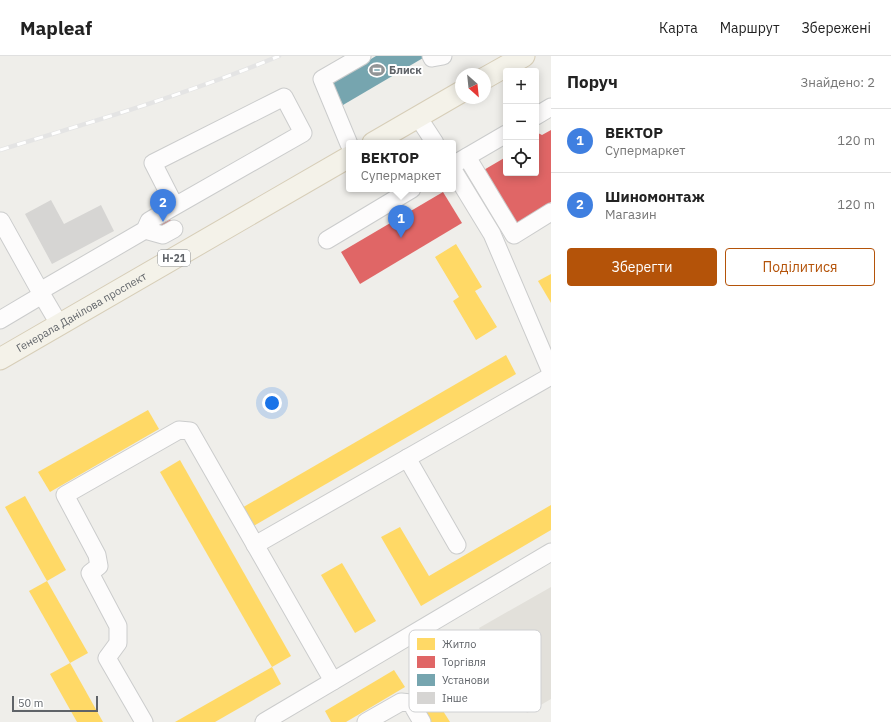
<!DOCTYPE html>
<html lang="uk">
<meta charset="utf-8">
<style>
:root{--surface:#fff;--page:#f2f2f2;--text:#222;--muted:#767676;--line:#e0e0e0;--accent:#b45309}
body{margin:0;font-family:"IBM Plex Sans",sans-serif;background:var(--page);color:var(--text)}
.controls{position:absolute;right:12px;top:12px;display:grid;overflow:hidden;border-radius:4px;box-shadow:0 2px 10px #0003}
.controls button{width:36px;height:36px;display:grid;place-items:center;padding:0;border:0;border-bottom:1px solid var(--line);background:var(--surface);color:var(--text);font:20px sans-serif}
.compass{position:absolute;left:455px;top:12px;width:36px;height:36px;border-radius:50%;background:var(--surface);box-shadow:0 2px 10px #0003;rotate:153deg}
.scale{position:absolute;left:12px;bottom:10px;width:86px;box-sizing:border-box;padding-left:4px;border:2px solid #5f6368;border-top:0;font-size:11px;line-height:14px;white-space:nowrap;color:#5f6368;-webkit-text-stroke:3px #fff;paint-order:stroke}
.you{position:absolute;left:272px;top:347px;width:14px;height:14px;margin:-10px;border:3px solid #fff;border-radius:50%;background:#1a73e8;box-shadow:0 0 0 6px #1a73e833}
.badge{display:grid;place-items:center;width:26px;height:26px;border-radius:50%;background:var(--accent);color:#fff;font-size:13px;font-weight:700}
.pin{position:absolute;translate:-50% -33px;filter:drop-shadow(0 1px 2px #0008)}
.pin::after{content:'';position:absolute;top:21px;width:14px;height:12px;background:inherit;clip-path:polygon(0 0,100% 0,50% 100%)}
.popup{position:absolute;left:346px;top:84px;width:110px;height:52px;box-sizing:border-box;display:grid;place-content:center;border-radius:4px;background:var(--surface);filter:drop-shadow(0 1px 3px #0005);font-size:13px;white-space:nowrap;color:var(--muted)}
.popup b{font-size:15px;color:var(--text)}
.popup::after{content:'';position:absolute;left:50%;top:100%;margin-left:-8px;border:8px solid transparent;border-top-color:var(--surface)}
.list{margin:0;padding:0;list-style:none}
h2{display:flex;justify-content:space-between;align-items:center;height:52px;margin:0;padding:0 16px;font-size:17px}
h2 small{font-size:13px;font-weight:400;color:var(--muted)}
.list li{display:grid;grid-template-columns:26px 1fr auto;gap:12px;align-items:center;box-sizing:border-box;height:64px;padding:0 16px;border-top:1px solid var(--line)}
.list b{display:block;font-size:15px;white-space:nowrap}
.list p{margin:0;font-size:13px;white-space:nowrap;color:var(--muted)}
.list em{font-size:13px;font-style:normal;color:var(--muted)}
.actions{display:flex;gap:8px;padding:12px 16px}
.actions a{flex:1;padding:9px 0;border:1px solid var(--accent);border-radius:4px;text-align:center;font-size:14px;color:var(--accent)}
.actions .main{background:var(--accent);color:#fff}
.icon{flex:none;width:22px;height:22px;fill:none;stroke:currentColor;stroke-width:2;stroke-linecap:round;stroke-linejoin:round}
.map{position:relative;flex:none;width:551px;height:666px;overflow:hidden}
header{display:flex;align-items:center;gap:24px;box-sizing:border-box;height:56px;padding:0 20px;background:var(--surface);border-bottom:1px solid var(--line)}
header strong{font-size:19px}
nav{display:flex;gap:22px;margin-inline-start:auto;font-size:14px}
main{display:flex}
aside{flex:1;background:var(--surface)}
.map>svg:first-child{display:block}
</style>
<header>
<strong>Mapleaf</strong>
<nav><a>Карта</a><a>Маршрут</a><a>Збережені</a></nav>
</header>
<main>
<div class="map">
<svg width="551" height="666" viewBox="0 0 551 666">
<rect width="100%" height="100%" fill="#efeeea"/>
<!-- education -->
<path fill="#e2e0da" d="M 551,531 L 551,643 L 527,657 L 479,572 Z"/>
<!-- homes -->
<g fill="#ffd966">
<path d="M 456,188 L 482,231 L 475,235 L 497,271 L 476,284 L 453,245 L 459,241 L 435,201 Z"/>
<path d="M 551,218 L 551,247 L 538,225 Z"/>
<path d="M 506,299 L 516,318 L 250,472 L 240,453 Z"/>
<path d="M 148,354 L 159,373 L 50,436 L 38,416 Z"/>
<path d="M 180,404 L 291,600 L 272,611 L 160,416 Z"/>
<path d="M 25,440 L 66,514 L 47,525 L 5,451 Z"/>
<path d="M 551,449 L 551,474 L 421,550 L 381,481 L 400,471 L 429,520 Z"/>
<path d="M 342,507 L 376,565 L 355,577 L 321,519 Z"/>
<path d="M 47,525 L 88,597 L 70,607 L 29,535 Z"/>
<path d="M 70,607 L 103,666 L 77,666 L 50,618 Z"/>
<path d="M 272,611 L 281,628 L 215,666 L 175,666 Z"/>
<path d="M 394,614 L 405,631 L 346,666 L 331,666 L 325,655 Z"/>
<path d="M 433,639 L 450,666 L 425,666 L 416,650 Z"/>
</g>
<!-- shops -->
<g fill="#e06666">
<path d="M 551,74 L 551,146 L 515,168 L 482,115 L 506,101 L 506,117 L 536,117 L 536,76 L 542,79 Z"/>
<path d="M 443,136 L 462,167 L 360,228 L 341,196 Z"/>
<path d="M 168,159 L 171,165 L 158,172 L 155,166 Z"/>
</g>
<!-- public -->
<path fill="#76a5af" d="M 376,0 L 422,0 L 423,2 L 343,49 L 331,27 Z"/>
<!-- building -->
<path fill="#d6d5d3" d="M 51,144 L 64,168 L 101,149 L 114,175 L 52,208 L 25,158 Z"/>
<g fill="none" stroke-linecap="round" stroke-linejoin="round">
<defs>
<g id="minor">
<path d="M 431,0 L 432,2 L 443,0"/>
<path d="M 536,60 L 551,51"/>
<path d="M 418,61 L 435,87"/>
<path d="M 349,88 L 322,23 L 362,0"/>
<path d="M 467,101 L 514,179 L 551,156"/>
<path d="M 458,106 L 506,78"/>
<path d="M 453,114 L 492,178 L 551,316"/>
<path d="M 1,165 L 40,235"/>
<path d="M 145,174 L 163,179 L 174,173"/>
<path d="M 327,184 L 412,133"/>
<path d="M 42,239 L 40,235 L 145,174 L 149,165 L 154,162 L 303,77 L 284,41 L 153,107 L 175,150"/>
<path d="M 0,264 L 42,239 L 59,268"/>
<path d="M 407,402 L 457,489"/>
<path d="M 255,489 L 551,320"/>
<path d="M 144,666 L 107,602 L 118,587 L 118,570 L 90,517 L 99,510 L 97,499 L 65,439 L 179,374 L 190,375 L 333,625"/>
<path d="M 264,666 L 551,496"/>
<path d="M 366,666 L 401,646 L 411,647 L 422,666"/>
</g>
<g id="major">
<path d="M 485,22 L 524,0"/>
<path d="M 373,87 L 461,36"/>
<path id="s1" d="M 0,303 L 349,101"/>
</g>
</defs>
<!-- minor casing -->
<use href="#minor" stroke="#cbcccc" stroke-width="19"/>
<!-- major casing -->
<use href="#major" stroke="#d7ceb8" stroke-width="23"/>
<!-- minor -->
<use href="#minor" stroke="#fdfcfc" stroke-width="17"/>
<!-- major -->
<use href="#major" stroke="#f4f2e9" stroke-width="21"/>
<defs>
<path id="rail" d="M 0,94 C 94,65 188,38 279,0"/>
</defs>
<!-- rail casing -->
<use href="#rail" stroke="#e4e4e4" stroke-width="4.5"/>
<!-- rail -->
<use href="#rail" stroke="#fff" stroke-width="3" stroke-dasharray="9" stroke-linecap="butt"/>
</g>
<!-- icons -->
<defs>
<symbol id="stadium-bare" viewBox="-9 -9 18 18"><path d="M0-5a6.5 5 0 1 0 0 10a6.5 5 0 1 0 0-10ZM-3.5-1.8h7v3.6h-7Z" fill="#919496" stroke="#fff" stroke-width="2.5" paint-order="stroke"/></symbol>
</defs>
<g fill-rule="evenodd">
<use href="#stadium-bare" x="366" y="3" width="22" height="22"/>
</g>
<g text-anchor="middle" stroke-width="4" stroke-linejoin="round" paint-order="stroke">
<!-- shield labels -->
<rect fill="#fff" stroke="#8f9295" stroke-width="1" x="158" y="194" width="32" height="16" rx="3"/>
<g font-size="10" font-weight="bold" fill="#5f6368">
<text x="174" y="206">Н-21</text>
</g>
<!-- poi labels -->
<g font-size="11" font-weight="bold" fill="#5f6368" stroke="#fff" text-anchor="start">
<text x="389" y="18">Блиск</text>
</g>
<!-- street labels -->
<g font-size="11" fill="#5f6368" stroke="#fff">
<text dy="4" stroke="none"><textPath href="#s1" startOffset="94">Генерала Данілова проспект</textPath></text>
</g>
</g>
<!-- legend -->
<rect x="409" y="574" width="132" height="82" rx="6" fill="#fff" stroke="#cfd0d2" stroke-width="1"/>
<rect x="417" y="582" width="18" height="12" fill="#ffd966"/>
<rect x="417" y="600" width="18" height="12" fill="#e06666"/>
<rect x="417" y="618" width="18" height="12" fill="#76a5af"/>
<rect x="417" y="636" width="18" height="12" fill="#d6d5d3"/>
<g font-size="11" fill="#5f6368">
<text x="442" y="592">Житло</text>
<text x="442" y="610">Торгівля</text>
<text x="442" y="628">Установи</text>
<text x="442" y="646">Інше</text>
</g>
</svg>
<div class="controls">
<button>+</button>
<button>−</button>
<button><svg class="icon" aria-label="locate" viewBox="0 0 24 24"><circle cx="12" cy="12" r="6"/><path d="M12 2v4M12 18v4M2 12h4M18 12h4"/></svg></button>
</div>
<svg class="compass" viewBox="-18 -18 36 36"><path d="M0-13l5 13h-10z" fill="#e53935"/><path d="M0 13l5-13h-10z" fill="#767676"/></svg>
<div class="scale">50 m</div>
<div class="you"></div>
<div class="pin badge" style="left:401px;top:182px;background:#3f7fe0">1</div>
<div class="popup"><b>ВЕКТОР</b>Супермаркет</div>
<div class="pin badge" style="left:163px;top:166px;background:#3f7fe0">2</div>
</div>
<aside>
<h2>Поруч<small>Знайдено: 2</small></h2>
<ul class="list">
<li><span class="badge" style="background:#3f7fe0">1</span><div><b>ВЕКТОР</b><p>Супермаркет</p></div><em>120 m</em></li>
<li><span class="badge" style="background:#3f7fe0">2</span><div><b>Шиномонтаж</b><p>Магазин</p></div><em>120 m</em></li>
</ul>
<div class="actions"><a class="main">Зберегти</a><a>Поділитися</a></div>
</aside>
</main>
